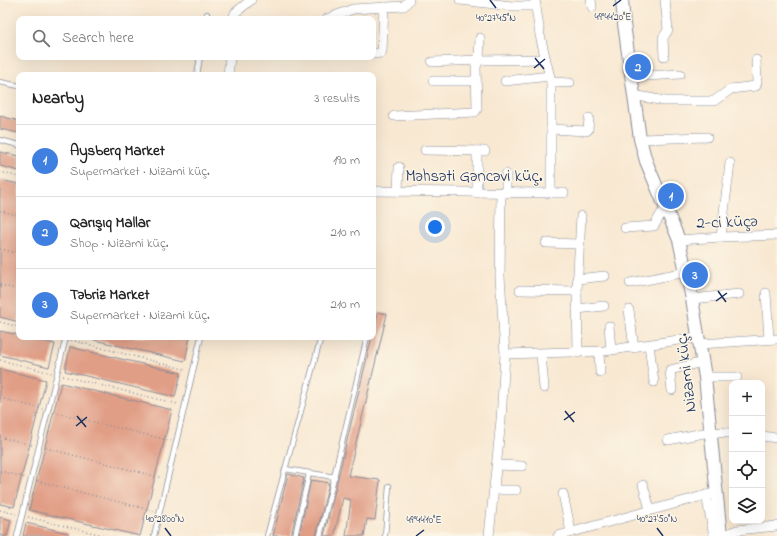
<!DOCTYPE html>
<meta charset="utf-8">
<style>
:root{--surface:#fff;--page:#f6f6f6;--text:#222;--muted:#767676;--line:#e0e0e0;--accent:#b45309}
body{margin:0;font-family:"Indie Flower",sans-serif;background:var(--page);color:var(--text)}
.controls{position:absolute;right:12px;bottom:12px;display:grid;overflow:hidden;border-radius:8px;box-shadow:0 4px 16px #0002}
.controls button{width:36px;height:36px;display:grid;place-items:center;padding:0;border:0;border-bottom:1px solid var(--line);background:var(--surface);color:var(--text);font:20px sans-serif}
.you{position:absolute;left:435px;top:227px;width:14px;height:14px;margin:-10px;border:3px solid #fff;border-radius:50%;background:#1a73e8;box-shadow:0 0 0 6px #1a73e833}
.badge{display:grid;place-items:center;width:26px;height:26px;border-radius:50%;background:var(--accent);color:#fff;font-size:13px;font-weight:700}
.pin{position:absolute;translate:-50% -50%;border:2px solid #fff;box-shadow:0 1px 4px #0006}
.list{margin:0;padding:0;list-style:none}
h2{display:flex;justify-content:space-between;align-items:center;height:52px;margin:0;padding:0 16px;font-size:17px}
h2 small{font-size:13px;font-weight:400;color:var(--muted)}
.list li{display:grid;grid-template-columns:26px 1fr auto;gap:12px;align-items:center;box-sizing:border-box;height:72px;padding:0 16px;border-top:1px solid var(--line)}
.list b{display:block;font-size:15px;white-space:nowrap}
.list p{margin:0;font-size:13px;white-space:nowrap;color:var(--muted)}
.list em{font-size:13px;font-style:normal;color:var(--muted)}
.icon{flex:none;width:22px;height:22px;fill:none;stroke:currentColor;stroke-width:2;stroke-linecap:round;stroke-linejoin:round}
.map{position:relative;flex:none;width:777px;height:536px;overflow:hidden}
.search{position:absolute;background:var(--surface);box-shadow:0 4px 16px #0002;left:16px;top:16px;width:360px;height:44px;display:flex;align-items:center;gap:10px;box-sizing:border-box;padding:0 14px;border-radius:8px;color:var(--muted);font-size:15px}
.panel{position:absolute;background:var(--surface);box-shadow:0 4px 16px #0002;left:16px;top:72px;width:360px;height:268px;border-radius:8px}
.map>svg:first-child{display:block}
</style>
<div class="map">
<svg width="777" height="536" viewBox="0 0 777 536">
<rect width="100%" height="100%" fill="#fcf5e5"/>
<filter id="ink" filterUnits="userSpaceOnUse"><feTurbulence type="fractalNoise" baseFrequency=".025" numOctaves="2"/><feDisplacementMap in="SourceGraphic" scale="8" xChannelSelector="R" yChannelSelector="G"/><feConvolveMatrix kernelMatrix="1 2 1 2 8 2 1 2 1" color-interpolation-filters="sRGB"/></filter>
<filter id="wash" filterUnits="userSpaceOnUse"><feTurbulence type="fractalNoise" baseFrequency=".012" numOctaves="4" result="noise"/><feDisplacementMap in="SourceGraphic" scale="16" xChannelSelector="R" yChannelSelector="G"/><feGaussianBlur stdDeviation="0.9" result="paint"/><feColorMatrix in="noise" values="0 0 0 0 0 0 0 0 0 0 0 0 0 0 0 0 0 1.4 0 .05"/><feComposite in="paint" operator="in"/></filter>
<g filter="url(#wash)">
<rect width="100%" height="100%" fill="#f8e8d2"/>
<g id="blocks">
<!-- building -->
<g fill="#e19e86">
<path d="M 0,116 L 19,121 L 19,133 L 0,129 Z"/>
<path d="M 0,152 L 19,156 L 19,171 L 0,166 Z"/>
<path d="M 0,180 L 19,184 L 19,322 L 0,317 Z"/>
<path d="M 378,312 L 387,314 L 348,476 L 380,480 L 375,520 L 367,519 L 364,536 L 346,536 L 351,500 L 343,498 L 334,536 L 324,536 Z"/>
<path d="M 0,331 L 19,335 L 19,337 L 27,337 L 55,344 L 49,367 L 0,355 Z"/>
<path d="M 95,337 L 190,337 L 185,361 L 94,340 Z"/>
<path d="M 70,347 L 181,373 L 175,397 L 65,371 Z"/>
<path d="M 0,369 L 46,380 L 14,507 L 0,504 Z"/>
<path d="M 61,383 L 172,410 L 140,536 L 29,510 Z"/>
<path d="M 288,474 L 304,478 L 291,536 L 273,536 Z"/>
<path d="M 311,480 L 329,483 L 316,536 L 299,536 Z"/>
<path d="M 0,517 L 11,520 L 7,536 L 0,536 Z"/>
<path d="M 26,523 L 68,533 L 68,536 L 23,536 Z"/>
</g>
</g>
</g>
<g filter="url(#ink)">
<use href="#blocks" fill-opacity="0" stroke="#8a8c98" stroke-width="1"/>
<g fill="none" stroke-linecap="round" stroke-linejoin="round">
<defs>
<g id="service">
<path d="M 206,19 L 207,14"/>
<path d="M 197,75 L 200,57"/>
<path d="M 0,82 L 19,86"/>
<path d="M 0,140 L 19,145"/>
<path d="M 285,469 L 335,477"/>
<path d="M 17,536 L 66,337"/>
<path d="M 154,536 L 201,337"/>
<path d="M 267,536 L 321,337"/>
<path d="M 295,536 L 309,474"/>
<path d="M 320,536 L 367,337"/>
<path d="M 385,536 L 389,486"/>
</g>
<g id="minor">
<path d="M 460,0 L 512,6 L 536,6"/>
<path d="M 591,0 L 592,7"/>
<path d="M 233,19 L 235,13 L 251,0"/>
<path d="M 327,19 L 353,9 L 404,6 L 409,0"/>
<path d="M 373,54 L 381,53 L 382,51 L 384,7"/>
<path d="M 664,56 L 663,38 L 668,30 L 665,0"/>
<path d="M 432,62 L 479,60 L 480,38"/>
<path d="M 228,75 L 230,57"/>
<path d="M 631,77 L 680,74"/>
<path d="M 433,81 L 476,81"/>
<path d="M 505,81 L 550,76"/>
<path d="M 551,82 L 570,83"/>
<path d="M 633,95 L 665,101 L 714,101 L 731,89 L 756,86 L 757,82 L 756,60"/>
<path d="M 394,116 L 475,112 L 477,109 L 476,67 L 479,60 L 545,59"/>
<path d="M 551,129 L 586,131 L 588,130 L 589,118"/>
<path d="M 640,139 L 707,137"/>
<path d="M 425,150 L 485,151"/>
<path d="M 506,174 L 506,193"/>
<path d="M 373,191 L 551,193 L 551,82 L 540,35 L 535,0"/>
<path d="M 398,191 L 399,167"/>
<path d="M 477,193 L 477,151"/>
<path d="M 551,193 L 564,193"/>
<path d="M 625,228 L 654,226 L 661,214 L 667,211"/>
<path d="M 721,237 L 730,163"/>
<path d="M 679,240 L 721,237 L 777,235"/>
<path d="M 546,243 L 579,244"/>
<path d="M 577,279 L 605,276"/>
<path d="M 630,283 L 686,272"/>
<path d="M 520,290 L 577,291"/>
<path d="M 766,293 L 769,339"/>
<path d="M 692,299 L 739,294"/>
<path d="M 577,309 L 604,306"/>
<path d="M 629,310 L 634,348"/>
<path d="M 609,326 L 611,350"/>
<path d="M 700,344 L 777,339"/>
<path d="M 649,345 L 654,382"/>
<path d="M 599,351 L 600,372"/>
<path d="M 578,353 L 577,291 L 581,216"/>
<path d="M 505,354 L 604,351 L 699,337"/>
<path d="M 541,354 L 544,388"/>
<path d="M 705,377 L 737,377"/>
<path d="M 672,390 L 670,370 L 703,362"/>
<path d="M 762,436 L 777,438"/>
<path d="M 668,440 L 709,432 L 732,433"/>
<path d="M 497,465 L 522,466"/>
<path d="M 643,485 L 650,509"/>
<path d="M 494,490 L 516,490"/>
<path d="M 563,494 L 571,532"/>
<path d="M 706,495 L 714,536"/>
<path d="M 489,536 L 501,420 L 505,354 L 500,276 L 501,193"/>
<path d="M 558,536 L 717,492"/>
<path d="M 722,536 L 737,530 L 777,526"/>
</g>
<path id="tertiary" d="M 622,0 L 624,24 L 640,139 L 646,161 L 679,240 L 692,299 L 705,377 L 721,536"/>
</defs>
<!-- service casing -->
<use href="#service" stroke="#8a8c98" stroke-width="6"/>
<!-- minor casing -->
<use href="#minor" stroke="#8a8c98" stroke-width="10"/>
<!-- tertiary casing -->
<use href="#tertiary" stroke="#8a8c98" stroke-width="14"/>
<!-- path -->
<g stroke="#8a8c98" stroke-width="1.5" stroke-dasharray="1 3" stroke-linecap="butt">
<path d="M 0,172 L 19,177"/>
<path d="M 0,211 L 19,215"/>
<path d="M 0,249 L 19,253"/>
<path d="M 0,285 L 19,290"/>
<path d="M 0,322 L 19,327"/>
<path d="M 71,340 L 187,370"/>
<path d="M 0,360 L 52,373"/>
<path d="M 63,376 L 178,404"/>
<path d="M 0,398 L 43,409"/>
<path d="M 54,412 L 171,441"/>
<path d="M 0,437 L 32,445"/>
<path d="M 46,448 L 162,478"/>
<path d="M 0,471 L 26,478"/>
<path d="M 37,481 L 154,511"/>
<path d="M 0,510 L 16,514"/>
<path d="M 28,517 L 106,536"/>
</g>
<!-- service -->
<use href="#service" stroke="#fff" stroke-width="4.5"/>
<!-- minor -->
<use href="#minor" stroke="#fff" stroke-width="9"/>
<!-- tertiary -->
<use href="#tertiary" stroke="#fff" stroke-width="12"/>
</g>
</g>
<!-- ticks -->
<path fill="none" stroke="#1b2f5e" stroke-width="1.5" d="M 490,0 L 496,8M 613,6 L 621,0M 535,58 L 544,69M 534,68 L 545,59M 718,291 L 726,302M 716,301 L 727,293M 565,411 L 574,422M 77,416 L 86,427M 564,420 L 575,412M 76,426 L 87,417M 165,528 L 171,536M 657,528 L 663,536M 416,536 L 424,530"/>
<g text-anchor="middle" stroke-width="3" stroke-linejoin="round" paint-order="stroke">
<!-- street labels -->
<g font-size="17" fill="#1b2f5e" stroke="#fcf5e5">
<text x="474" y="181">Məhsəti Gəncəvi küç.</text>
<text transform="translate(727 221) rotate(-2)" y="6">2-ci küçə</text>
<text transform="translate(685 373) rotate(-97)" y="6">Nizami küç.</text>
</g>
</g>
<g font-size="10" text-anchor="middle" fill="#1b2f5e" stroke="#fcf5e5" stroke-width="3" stroke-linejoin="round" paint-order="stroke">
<text x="613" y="20">49°44'20"E</text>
<text x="496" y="21">40°27'45"N</text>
<text x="165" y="522">40°28'00"N</text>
<text x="657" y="522">40°27'50"N</text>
<text x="424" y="523">49°44'10"E</text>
</g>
</svg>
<div class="controls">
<button>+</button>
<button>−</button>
<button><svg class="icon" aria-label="locate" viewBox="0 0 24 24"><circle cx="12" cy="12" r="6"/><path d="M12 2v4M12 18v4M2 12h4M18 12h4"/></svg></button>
<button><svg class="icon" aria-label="layers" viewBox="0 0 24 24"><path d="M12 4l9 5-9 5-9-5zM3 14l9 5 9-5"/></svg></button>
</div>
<div class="you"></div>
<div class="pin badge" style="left:671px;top:196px;background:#3f7fe0">1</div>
<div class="pin badge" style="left:638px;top:67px;background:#3f7fe0">2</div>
<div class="pin badge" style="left:695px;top:275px;background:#3f7fe0">3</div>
<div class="search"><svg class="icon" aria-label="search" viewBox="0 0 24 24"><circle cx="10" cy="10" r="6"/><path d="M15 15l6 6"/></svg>Search here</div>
<section class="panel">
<h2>Nearby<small>3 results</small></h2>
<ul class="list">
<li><span class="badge" style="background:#3f7fe0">1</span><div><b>Aysberq Market</b><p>Supermarket · Nizami küç.</p></div><em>190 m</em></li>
<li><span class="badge" style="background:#3f7fe0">2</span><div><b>Qarışıq Mallar</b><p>Shop · Nizami küç.</p></div><em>210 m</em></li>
<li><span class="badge" style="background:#3f7fe0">3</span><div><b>Təbriz Market</b><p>Supermarket · Nizami küç.</p></div><em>210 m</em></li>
</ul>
</section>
</div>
